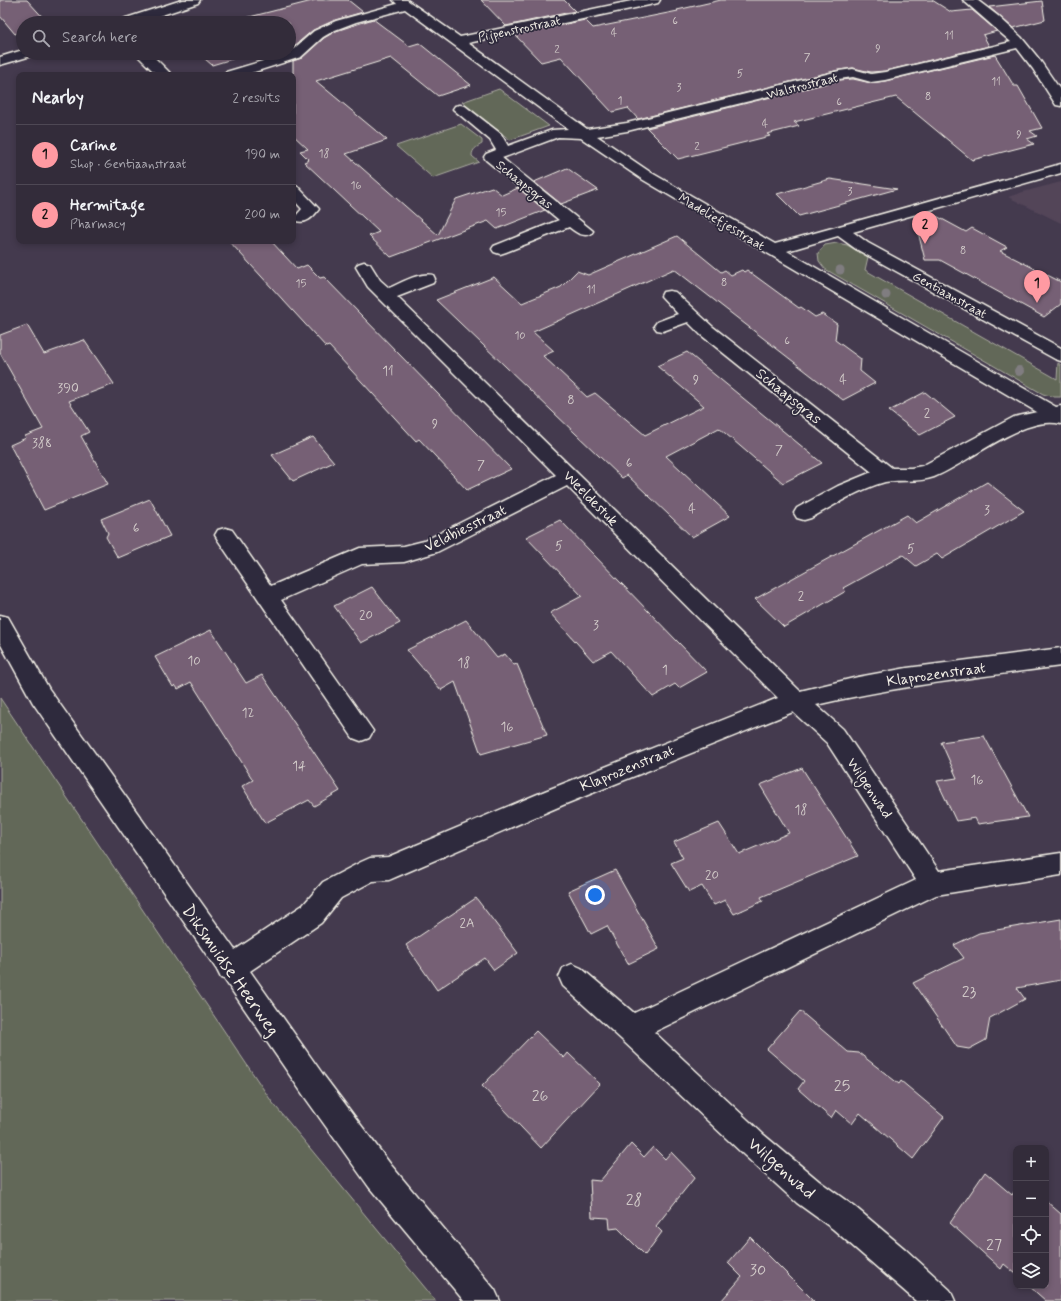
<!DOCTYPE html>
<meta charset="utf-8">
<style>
:root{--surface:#332c3a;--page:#3e3845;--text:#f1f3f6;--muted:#a9a7af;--line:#4e4854;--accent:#ff9aa2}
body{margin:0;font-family:Mynerve,sans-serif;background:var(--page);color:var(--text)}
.controls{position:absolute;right:12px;bottom:12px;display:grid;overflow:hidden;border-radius:8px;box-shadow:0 2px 6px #0003}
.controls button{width:36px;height:36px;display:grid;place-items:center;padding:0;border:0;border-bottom:1px solid var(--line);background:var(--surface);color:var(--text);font:20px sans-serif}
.you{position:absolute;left:595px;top:895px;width:14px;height:14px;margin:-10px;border:3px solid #fff;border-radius:50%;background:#1a73e8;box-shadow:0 0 0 6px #1a73e833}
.badge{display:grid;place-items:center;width:26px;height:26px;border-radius:50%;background:var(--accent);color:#111;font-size:13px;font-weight:700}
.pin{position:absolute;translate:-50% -33px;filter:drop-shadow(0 1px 2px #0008)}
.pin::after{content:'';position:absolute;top:21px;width:14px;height:12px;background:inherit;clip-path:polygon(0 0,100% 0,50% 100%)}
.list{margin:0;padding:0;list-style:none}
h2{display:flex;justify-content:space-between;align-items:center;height:52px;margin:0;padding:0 16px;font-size:17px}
h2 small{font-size:13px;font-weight:400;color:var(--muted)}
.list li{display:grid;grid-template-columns:26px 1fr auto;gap:12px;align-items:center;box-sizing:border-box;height:60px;padding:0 16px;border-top:1px solid var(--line)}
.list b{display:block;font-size:15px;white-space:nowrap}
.list p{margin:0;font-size:13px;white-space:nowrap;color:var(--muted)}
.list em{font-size:13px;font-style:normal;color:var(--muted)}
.icon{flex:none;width:22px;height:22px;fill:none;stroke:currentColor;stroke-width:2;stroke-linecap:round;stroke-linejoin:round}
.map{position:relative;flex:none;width:1061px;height:1301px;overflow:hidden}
.search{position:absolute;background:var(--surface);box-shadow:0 2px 6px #0003;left:16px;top:16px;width:280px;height:44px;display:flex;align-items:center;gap:10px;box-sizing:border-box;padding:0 14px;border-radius:22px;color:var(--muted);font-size:15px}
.panel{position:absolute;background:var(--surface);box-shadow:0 2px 6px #0003;left:16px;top:72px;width:280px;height:172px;border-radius:8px}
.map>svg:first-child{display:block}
</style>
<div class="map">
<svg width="1061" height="1301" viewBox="0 0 1061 1301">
<rect width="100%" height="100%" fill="#443a4e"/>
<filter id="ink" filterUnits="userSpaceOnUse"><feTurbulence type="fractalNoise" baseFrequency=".025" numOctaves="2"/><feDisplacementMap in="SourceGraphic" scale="8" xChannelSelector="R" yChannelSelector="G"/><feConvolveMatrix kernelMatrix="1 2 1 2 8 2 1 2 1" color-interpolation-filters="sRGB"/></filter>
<g filter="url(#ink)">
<!-- built -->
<path fill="#534559" d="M 1061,182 L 1061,223 L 1008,197 L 1023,192 Z"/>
<!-- green -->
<g fill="#626759" stroke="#abaca0">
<path d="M 499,89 L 549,126 L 510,140 L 462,102 Z"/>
<path d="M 461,124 L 482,140 L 482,144 C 477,147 472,149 472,156 L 479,162 L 433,178 L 396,146 Z"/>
<path d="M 837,243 L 847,245 L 868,257 L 865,270 L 1057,379 L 1058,363 L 1061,365 L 1061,397 L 1054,397 L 1043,394 L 825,269 L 819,261 L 818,253 L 825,245 Z"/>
<path d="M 0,698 L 272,1102 L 436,1301 L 0,1301 Z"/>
</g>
<!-- building -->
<g fill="#766074" stroke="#f4f1e8">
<path d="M 0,0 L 27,0 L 48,23 L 23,23 L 23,31 L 15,34 L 0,16 Z"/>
<path d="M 316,0 L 348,0 L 363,12 L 335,20 L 313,30 L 293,47 L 293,41 L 289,42 L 289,23 L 226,23 Z"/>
<path d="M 481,0 L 564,0 L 575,11 L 506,26 Z"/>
<path d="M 721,0 L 932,0 L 951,12 L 972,10 L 997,31 L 983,35 L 989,46 L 885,71 L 871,72 L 853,68 L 839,70 L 638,119 L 628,108 L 612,112 L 561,57 L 541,62 L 515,35 L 585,20 L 593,28 L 678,11 L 677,10 Z"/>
<path d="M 1042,1 L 1045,20 L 1013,28 L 989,7 Z"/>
<path d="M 373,19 L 409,46 L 419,43 L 471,85 L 438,96 L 391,58 L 316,81 L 387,140 L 346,154 L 438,235 L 456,199 L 492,187 L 502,195 L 518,188 L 545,210 L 497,229 L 488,221 L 391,257 L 369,236 L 379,232 L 304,162 L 309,160 L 300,151 L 308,149 L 293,135 L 293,61 L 302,58 L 324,38 L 336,31 Z"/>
<path d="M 198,53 L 252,53 L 212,65 Z"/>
<path d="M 995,55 L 1014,86 L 1018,86 L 1042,128 L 1030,131 L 1037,136 L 1027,139 L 1034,144 L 972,160 L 896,97 L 794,122 L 799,126 L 767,134 L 770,136 L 678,159 L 647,128 L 839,80 L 853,79 L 871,83 L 885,81 Z"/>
<path d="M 567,168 L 598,190 L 561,204 L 534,182 Z"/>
<path d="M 830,179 L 897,189 L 799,216 L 777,194 Z"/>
<path d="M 929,212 L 966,232 L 972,228 L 1007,247 L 1000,251 L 1061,282 L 1061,304 L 1044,317 L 940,260 L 925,260 L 914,216 Z"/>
<path d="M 677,236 L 721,272 L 725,270 L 731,275 L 742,270 L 744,272 L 747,270 L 799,308 L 801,307 L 815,317 L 822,314 L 837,324 L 835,340 L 861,359 L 860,371 L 875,383 L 843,400 L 674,269 L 533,332 L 554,351 L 543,356 L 587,397 L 595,393 L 645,435 L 704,406 L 657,366 L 687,352 L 822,463 L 783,483 L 719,428 L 666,456 L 730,516 L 692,537 L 627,475 L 622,478 L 436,300 L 494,277 L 522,303 L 561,287 L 577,271 L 588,275 Z"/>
<path d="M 229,241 L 271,241 L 297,269 L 307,265 L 320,278 L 324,277 L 511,469 L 467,490 L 419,439 L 416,441 L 329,346 L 326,347 Z"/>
<path d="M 27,325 L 44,354 L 84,340 L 114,384 L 69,401 L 89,432 L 81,436 L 108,484 L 44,510 L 10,445 L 26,438 L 25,436 L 43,429 L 0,353 L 0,335 Z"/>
<path d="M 925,392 L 955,417 L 920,435 L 889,411 Z"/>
<path d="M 313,437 L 334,462 L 293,481 L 272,455 Z"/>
<path d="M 987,482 L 1024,511 L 942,559 L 937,554 L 916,566 L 903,555 L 843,588 L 846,591 L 784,627 L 755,599 L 907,515 L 916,523 Z"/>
<path d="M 150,499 L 170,536 L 118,558 L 106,537 L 108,533 L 101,519 Z"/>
<path d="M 560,520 L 592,553 L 707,672 L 679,688 L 675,684 L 653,697 L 611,651 L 593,661 L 550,613 L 582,596 L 526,537 Z"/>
<path d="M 372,587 L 400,623 L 361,643 L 334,606 Z"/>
<path d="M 466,620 L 497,658 L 505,654 L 514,665 L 517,664 L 547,735 L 481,754 L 455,682 L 441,690 L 407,650 Z"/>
<path d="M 211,630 L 246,683 L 262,675 L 340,791 L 314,806 L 309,800 L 265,823 L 242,786 L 253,780 L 191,682 L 178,689 L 175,685 L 173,687 L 155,657 Z"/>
<path d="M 984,736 L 1028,817 L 978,824 L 975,818 L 956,821 L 937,781 L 957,778 L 941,742 Z"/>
<path d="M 802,768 L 858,856 L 761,897 L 763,901 L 734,914 L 725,900 L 714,905 L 702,886 L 689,892 L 671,863 L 683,858 L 674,842 L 719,823 L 739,854 L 789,833 L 760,785 Z"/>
<path d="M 615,870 L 659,949 L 628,964 L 607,926 L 591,934 L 568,891 Z"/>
<path d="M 476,898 L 518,953 L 494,970 L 485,958 L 437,990 L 406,945 Z"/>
<path d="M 1061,919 L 1061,980 L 1017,988 L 1025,999 L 990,1018 L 986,1040 L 969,1049 L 957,1047 L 913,983 L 964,958 L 954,945 L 979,933 Z"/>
<path d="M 800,1011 L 848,1052 L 859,1053 L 899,1084 L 901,1081 L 944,1117 L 913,1159 L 860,1113 L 852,1124 L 836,1110 L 831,1118 L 798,1089 L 804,1081 L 767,1049 Z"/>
<path d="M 536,1031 L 564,1058 L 568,1053 L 600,1084 L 541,1148 L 482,1086 Z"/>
<path d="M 631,1144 L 644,1157 L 653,1147 L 665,1159 L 671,1152 L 695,1177 L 656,1226 L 662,1232 L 645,1255 L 618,1228 L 610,1229 L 609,1218 L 592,1217 L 590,1180 L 600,1181 Z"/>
<path d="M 985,1172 L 1012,1195 L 1016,1189 L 1016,1274 L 1004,1264 L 1001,1269 L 950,1223 Z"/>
<path d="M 1046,1201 L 1061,1214 L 1061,1301 L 1046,1301 L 1029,1286 L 1046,1286 Z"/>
<path d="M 750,1237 L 814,1301 L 721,1301 L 742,1277 L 728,1263 Z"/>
</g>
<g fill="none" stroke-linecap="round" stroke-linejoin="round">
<defs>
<g id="street">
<path d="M 182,0 L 200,0 L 198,3 L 138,23 L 119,23 L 120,20 Z"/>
<path d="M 393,0 L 407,0 L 460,37 L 636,0 L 660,0 L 658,3 L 654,4 L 468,43 L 587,129 L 627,123 L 839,71 L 853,69 L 871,74 L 885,72 L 1011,42 L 963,0 L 977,0 L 998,16 L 1021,37 L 1039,59 L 1061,91 L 1061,106 L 1056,105 L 1033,69 L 1017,48 L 885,80 L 871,82 L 853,77 L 839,79 L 627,131 L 597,136 L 650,172 L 775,244 L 1061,164 L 1061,173 L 853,232 L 868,243 L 1061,348 L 1061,361 L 1055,359 L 856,249 L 838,236 L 787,251 L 1056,407 L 1061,406 L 1061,424 C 1024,414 969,463 934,477 C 918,483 901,479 885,482 C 859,489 835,505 811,518 L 804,520 L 797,518 L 794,513 L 797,508 L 838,486 L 872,472 L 701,335 L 688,322 L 663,331 L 657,330 L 654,326 L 657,322 L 678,314 L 661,296 L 663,292 L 669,291 L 675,292 L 713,327 L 892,468 L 911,468 L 922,466 L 1014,417 L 1037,412 L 640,178 L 581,138 L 558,137 L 502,158 L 593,231 L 591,234 C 581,237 576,232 569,227 L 506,252 L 500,254 L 494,252 L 492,249 L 494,246 L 559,220 L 486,160 L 484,157 L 486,154 L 496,150 L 490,140 L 453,109 L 455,106 L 460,105 L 465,106 L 501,134 L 508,146 L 552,130 L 568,129 L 405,9 L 356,22 L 335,30 L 323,37 L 301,57 L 245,75 L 224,75 L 226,72 L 289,53 L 314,31 L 336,21 L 397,4 Z"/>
<path d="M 23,50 L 23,53 L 33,53 L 31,56 L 0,65 L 0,57 Z"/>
<path d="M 138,53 L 150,53 L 172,75 L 157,75 L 139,57 Z"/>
<path d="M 293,185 L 298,187 L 319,209 C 313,217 307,224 296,221 L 294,218 L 302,209 L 293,199 Z"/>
<path d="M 364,262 L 370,264 L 380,280 L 389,288 C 401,283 419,272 433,275 L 435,279 L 433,283 L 397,297 L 800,691 L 858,677 L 907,668 L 1061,648 L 1061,666 C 979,677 897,686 816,705 L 843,729 L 939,871 L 1061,853 L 1061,875 L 936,895 L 654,1032 L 764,1135 L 819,1181 L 855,1207 L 905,1249 L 950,1290 L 955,1301 L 916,1301 L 833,1229 L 797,1203 L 744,1155 L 621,1039 L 563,986 L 559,977 L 563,968 L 572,964 L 581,968 L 634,1013 L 916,880 L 827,743 L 793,712 L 563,805 L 398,876 L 389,880 L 373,881 L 341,898 L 321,923 L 250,971 L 324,1076 L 391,1165 L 495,1290 L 500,1301 L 464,1301 L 369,1187 L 304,1096 L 224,979 L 221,978 L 217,970 L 33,703 L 0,643 L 0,615 L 8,617 L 49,689 L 235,950 L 303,905 L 323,882 L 361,862 L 370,858 L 388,857 L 545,791 L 778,698 L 567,486 L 437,552 L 404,562 L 362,564 L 281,600 L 373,731 L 369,738 L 361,741 L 353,738 L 218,540 L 215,535 L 218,530 L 225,528 L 232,530 L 271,586 L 360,548 L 404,546 L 424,541 L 556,475 L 368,287 L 356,267 L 358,264 Z"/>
</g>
</defs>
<!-- street casing -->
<use href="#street" stroke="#f4f1e8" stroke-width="3"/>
<!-- street -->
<use href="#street" fill="#2f2a3d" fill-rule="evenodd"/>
</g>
<!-- trees -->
<g fill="#807d80">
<circle cx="840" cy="270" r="4.5"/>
<circle cx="886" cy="295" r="4.5"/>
<circle cx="1019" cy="371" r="5"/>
</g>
</g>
<g text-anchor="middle" stroke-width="3.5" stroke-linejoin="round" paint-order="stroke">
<!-- far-number labels -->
<g font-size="11" fill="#d4cdcb">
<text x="675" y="24">6</text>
<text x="614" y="36">4</text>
<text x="949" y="39">11</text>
<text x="878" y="52">9</text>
<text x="557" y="53">2</text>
<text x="807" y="61">7</text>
<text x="740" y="77">5</text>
<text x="996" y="85">11</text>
<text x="679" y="91">3</text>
<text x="928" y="100">8</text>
<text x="620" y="104">1</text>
<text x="839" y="105">6</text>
<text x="765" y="127">4</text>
<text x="1019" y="138">9</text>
<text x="697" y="150">2</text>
<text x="324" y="157">18</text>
<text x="356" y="189">16</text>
<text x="850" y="195">3</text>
<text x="501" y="216">15</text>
<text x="963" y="254">8</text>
<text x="724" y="286">8</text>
<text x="301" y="287">15</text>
<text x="591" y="293">11</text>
<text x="520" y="339">10</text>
<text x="787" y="344">6</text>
</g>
<!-- far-street labels -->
<g font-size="13" fill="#f4f1e8" stroke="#2f2a3d">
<text transform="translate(519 28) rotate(-12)" y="5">Pijpenstrostraat</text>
<text transform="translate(802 85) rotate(-14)" y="5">Walstrostraat</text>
<text transform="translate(525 184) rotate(39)" y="5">Schaapsgras</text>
<text transform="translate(722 221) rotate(31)" y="5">Madeliefjesstraat</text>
<text transform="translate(950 294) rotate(29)" y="5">Gentiaanstraat</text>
</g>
<!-- number labels -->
<g font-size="13" fill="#d4cdcb">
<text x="388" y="375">11</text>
<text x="696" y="384">9</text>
<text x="843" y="384">4</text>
<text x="68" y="392">390</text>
<text x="571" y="404">8</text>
<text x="927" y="417">2</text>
<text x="435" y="428">9</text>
<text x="42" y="447">388</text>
<text x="779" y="454">7</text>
<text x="629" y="467">6</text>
<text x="481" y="469">7</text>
<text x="692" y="513">4</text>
<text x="987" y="514">3</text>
<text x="136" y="532">6</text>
<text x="559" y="550">5</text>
<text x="911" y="553">5</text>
<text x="801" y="600">2</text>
<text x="366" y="619">20</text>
<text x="596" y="629">3</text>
<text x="194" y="665">10</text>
<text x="464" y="667">18</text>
<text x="665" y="674">1</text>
<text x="248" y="717">12</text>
<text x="507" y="731">16</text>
<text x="299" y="770">14</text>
<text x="977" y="784">16</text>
<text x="801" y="814">18</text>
<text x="712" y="879">20</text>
<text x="467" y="927">2A</text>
</g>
<!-- street labels -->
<g font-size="15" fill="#f4f1e8" stroke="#2f2a3d">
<text transform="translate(789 396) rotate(39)" y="5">Schaapsgras</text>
<text transform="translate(591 498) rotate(45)" y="5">Weeldestuk</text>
<text transform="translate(465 528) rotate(-26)" y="5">Veldbiesstraat</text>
<text transform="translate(936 674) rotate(-8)" y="5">Klaprozenstraat</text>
<text transform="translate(627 768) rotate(-22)" y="5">Klaprozenstraat</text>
<text transform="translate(870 788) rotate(56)" y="5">Wilgenwad</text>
</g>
<!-- near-number labels -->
<g font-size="16" fill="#d4cdcb">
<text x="969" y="997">23</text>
<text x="842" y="1091">25</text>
<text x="540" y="1101">26</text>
<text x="634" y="1205">28</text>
<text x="994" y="1250">27</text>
<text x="758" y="1275">30</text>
</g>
<!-- near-street labels -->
<g font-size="18" fill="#f4f1e8" stroke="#2f2a3d">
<text transform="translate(231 970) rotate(55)" y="6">Diksmuidse Heerweg</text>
<text transform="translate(782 1168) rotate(41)" y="6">Wilgenwad</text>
</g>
</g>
</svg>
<div class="controls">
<button>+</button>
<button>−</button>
<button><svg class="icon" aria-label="locate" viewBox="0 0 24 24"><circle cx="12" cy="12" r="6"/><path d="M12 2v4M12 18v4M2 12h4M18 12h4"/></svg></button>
<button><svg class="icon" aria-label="layers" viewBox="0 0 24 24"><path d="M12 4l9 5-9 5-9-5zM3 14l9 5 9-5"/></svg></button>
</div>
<div class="you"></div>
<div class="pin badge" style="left:1037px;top:303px">1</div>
<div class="pin badge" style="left:925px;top:244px">2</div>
<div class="search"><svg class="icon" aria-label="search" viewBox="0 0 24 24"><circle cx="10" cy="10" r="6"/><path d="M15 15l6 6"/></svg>Search here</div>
<section class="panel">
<h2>Nearby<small>2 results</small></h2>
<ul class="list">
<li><span class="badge">1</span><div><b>Carine</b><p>Shop · Gentiaanstraat</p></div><em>190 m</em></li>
<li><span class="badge">2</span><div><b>Hermitage</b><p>Pharmacy</p></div><em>200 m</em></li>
</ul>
</section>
</div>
